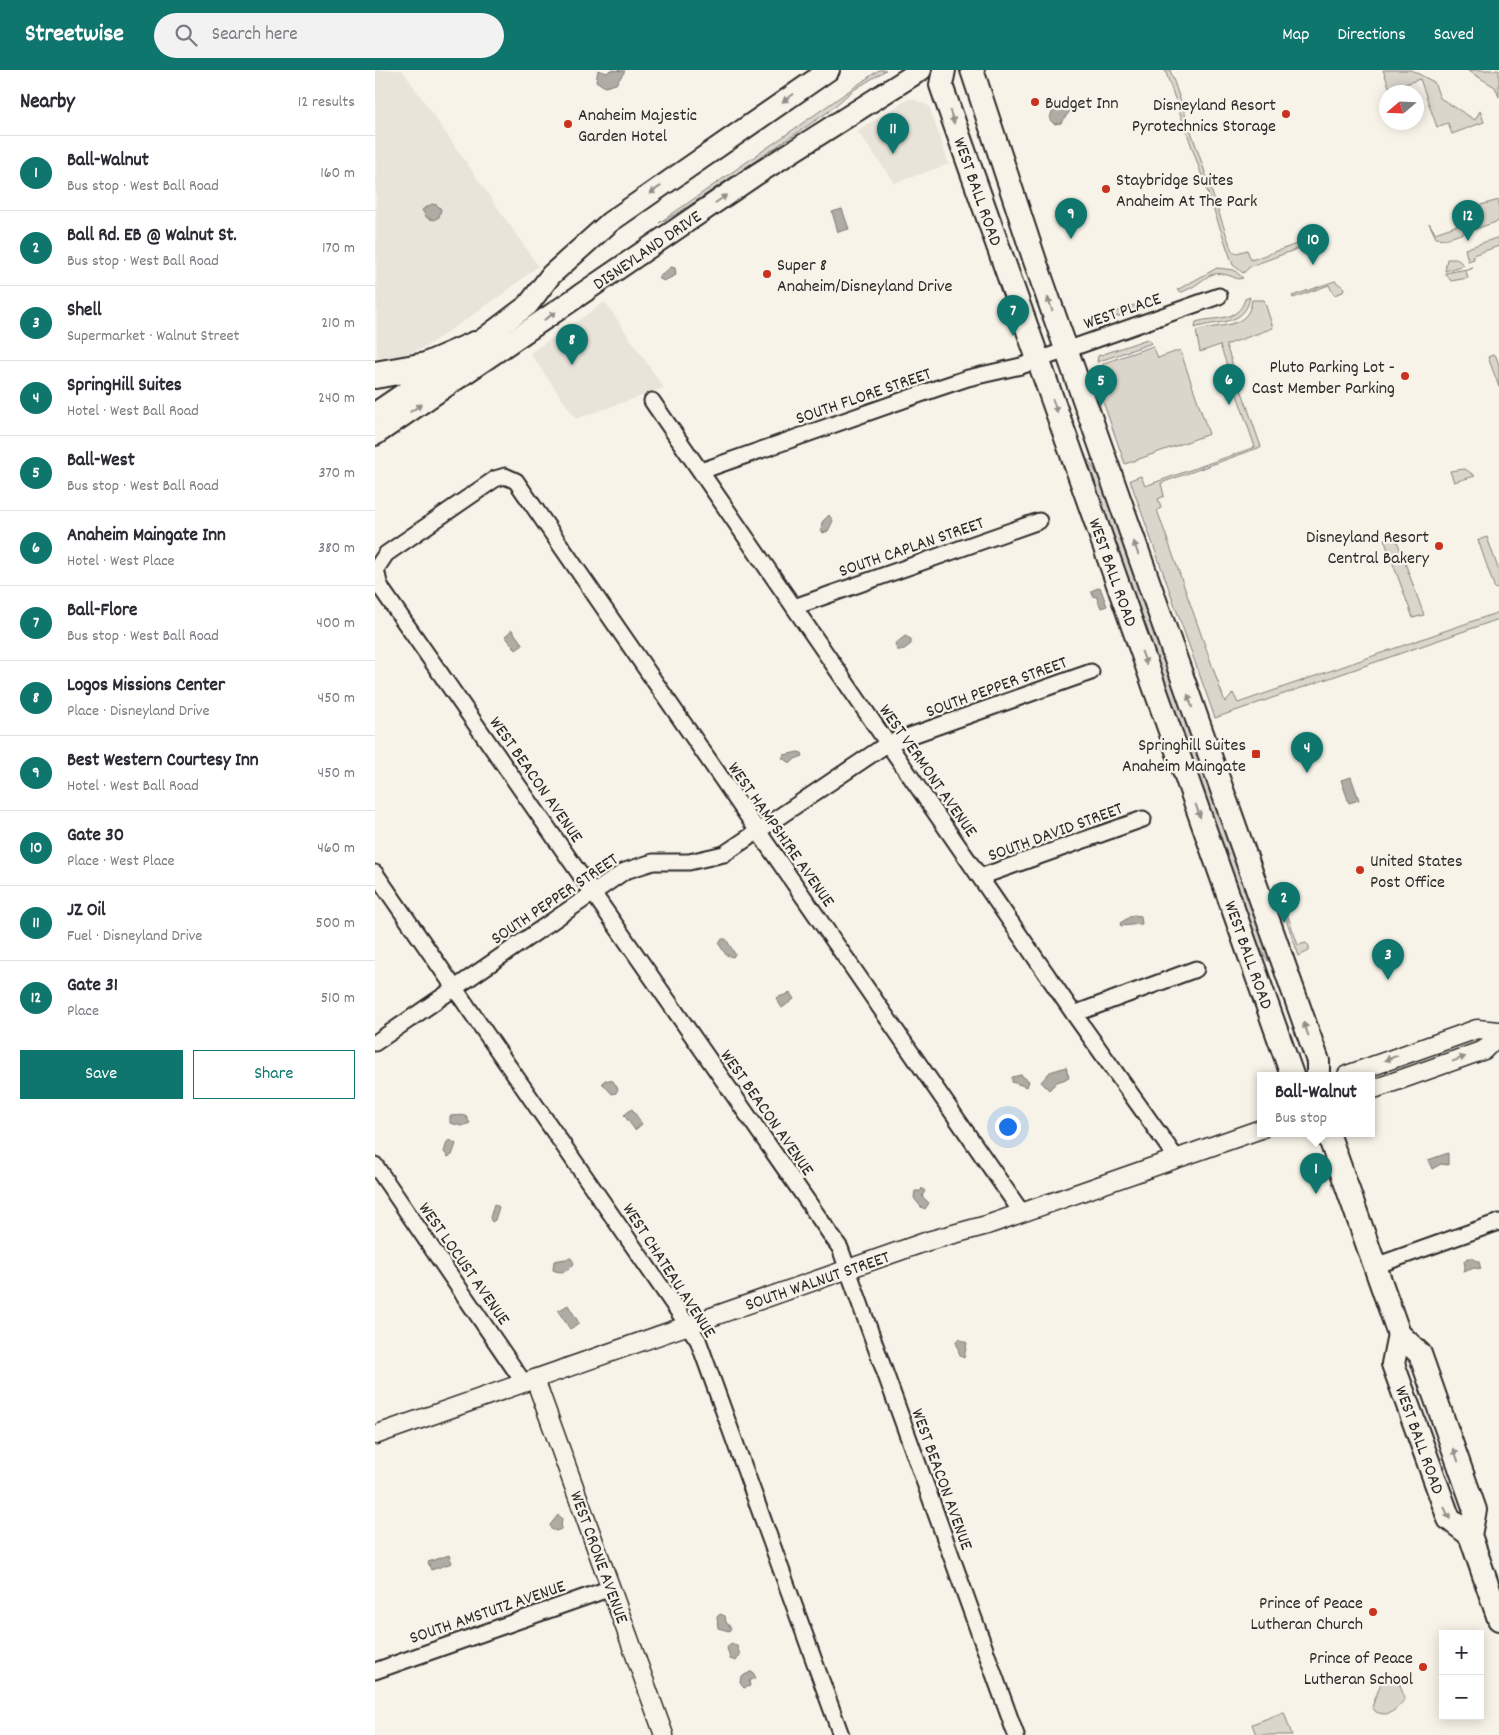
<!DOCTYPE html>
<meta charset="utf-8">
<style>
:root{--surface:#fff;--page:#f2f2f3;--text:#2b2b33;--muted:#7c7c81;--line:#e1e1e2;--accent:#0f766e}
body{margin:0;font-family:Dekko,sans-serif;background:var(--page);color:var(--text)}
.controls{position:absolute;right:15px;bottom:15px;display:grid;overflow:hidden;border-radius:0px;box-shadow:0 2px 12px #0003}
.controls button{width:45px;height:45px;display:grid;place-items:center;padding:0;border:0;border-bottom:1px solid var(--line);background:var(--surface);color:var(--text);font:25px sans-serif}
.compass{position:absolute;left:1004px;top:15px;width:45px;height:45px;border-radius:50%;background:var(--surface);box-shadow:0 2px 12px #0003;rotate:251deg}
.you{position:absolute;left:632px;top:1056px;width:18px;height:18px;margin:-12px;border:4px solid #fff;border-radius:50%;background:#1a73e8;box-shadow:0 0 0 8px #1a73e833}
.badge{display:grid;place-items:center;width:32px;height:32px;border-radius:50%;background:var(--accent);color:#fff;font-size:16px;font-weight:700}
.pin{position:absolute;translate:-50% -41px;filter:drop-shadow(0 1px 2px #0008)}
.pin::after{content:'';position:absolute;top:26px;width:18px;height:15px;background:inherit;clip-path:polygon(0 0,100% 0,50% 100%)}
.popup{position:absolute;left:882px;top:1002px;width:118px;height:65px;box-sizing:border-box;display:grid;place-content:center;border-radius:0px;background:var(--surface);filter:drop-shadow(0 1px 4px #0005);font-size:16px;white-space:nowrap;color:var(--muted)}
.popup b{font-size:19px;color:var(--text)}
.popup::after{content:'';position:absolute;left:50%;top:100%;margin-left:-10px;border:10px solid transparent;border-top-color:var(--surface)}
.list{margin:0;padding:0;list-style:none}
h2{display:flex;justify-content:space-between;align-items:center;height:65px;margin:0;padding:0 20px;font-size:21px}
h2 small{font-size:16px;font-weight:400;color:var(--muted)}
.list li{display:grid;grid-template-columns:32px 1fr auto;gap:15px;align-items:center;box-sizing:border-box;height:75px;padding:0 20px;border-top:1px solid var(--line)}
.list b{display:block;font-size:19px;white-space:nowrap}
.list p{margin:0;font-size:16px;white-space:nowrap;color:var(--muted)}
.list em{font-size:16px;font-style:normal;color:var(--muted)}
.actions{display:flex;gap:10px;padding:15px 20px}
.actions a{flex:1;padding:11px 0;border:1px solid var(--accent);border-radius:0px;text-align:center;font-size:18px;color:var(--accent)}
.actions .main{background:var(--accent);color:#fff}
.icon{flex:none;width:28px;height:28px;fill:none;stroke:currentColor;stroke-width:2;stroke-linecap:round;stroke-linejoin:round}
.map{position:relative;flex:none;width:1124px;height:1665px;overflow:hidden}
header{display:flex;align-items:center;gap:30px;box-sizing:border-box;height:70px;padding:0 25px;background:var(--accent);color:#fff}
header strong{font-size:24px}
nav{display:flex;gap:28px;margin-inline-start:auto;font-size:18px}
.search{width:350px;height:45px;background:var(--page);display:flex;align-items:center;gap:12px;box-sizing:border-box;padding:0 18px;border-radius:28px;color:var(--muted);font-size:19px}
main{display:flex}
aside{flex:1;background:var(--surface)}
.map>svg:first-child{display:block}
</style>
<header>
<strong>Streetwise</strong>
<div class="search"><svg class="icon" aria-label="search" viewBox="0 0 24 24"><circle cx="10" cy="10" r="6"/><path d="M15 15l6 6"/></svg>Search here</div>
<nav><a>Map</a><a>Directions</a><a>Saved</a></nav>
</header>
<main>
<aside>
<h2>Nearby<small>12 results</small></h2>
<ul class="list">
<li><span class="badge">1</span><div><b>Ball-Walnut</b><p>Bus stop · West Ball Road</p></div><em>160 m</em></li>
<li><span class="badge">2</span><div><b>Ball Rd. EB @ Walnut St.</b><p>Bus stop · West Ball Road</p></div><em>170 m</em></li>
<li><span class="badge">3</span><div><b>Shell</b><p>Supermarket · Walnut Street</p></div><em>210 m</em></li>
<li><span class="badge">4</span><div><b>SpringHill Suites</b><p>Hotel · West Ball Road</p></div><em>240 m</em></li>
<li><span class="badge">5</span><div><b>Ball-West</b><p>Bus stop · West Ball Road</p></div><em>370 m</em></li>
<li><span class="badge">6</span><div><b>Anaheim Maingate Inn</b><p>Hotel · West Place</p></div><em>380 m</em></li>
<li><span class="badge">7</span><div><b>Ball-Flore</b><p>Bus stop · West Ball Road</p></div><em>400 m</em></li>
<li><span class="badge">8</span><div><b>Logos Missions Center</b><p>Place · Disneyland Drive</p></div><em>450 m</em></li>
<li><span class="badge">9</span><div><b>Best Western Courtesy Inn</b><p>Hotel · West Ball Road</p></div><em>450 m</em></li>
<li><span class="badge">10</span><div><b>Gate 30</b><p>Place · West Place</p></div><em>460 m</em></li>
<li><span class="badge">11</span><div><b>JZ Oil</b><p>Fuel · Disneyland Drive</p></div><em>500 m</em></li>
<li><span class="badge">12</span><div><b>Gate 31</b><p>Place</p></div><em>510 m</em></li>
</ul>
<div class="actions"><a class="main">Save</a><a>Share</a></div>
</aside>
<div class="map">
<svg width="1124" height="1665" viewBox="0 0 1124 1665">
<rect width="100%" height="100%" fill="#f7f3e8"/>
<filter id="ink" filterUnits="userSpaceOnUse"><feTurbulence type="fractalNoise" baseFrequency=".02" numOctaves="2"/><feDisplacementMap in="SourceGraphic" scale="10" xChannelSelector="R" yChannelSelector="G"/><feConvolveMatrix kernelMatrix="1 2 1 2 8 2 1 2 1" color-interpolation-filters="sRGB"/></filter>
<g filter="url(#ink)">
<!-- built -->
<g fill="#e8e4da">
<path d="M 0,0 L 27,0 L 163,196 L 128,224 L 49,278 L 25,286 L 2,288 Z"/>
<path d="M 535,28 L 554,36 L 574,94 L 520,113 L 482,61 Z"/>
<path d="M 230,232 L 289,318 L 201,349 L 155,283 Z"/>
</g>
<!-- green -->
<g fill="#dad6cc" stroke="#82807c">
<path d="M 504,0 L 511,0 L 477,21 L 453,42 L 303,143 L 284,153 Z"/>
<path d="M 790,0 L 795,0 L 857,181 L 862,183 L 872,180 L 876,190 L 948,165 L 952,168 L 876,196 L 868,203 L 858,195 Z"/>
<path d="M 1008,0 L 1036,0 L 1059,12 L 1065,28 L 1100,50 L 1105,41 L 1109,52 L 1077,64 L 1073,53 L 1062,57 L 1045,9 L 1015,19 Z"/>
<path d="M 1092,0 L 1124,0 L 1124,27 L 1120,17 Z"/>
<path d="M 1124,130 L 1124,151 L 1071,169 L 1061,168 L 1054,153 L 1060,163 L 1095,151 L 1091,139 Z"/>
<path d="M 1124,167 L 1124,176 L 1098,185 L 1099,189 L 1093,191 L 1090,179 Z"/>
<path d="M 1072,189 L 1082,189 L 1089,195 L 1070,201 Z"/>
<path d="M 842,198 L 859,200 L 868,208 L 863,209 C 831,195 835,211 807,222 L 802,220 Z"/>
<path d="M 1098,198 L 1091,201 L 1093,208 L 1076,211 L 1070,203 Z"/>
<path d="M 960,211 L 969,218 L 968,222 L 959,225 L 954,215 L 918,228 L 917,226 Z"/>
<path d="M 875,227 C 870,257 841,250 820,258 L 821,252 C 840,246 863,253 870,229 Z"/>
<path d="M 877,230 L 889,230 L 898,258 L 851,275 L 886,377 L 786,413 L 789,426 L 783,429 L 786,438 L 782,440 L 850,632 L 858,623 L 863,633 L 1124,542 L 1124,549 L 840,648 L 755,410 L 766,406 L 770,416 L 880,377 L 845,275 L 825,282 L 821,261 C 843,253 873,261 877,230 Z"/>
<path d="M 759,235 L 761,240 L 716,256 L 715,252 Z"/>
<path d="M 772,269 L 777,273 L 722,292 L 723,286 Z"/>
<path d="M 778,276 L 783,288 L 805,280 L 834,364 L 750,394 L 720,309 L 729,293 Z"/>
<path d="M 1118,285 L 1121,286 L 1124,295 L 1124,317 L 1113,287 Z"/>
<path d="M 708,382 L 724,407 L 896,891 L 893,891 L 880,869 Z"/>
<path d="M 1090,399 L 1100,406 L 1079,412 L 1075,401 Z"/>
<path d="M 1016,466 L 1017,470 L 1021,468 L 1049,545 L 1038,548 L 1009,469 Z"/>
<path d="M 1112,467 L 1124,501 L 1124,517 L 1120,519 L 1103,470 Z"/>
<path d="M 907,812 L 912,814 L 913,818 L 911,822 L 905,824 L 923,875 L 931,873 L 934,876 L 934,881 L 924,886 L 899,815 Z"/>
<path d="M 1021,1604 L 1030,1629 C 1021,1639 1015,1648 1001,1642 L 997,1637 L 1008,1608 Z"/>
<path d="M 909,1642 L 917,1665 L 881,1665 L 877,1654 Z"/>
</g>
<!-- water -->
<g fill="#afaca4" stroke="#7a7874">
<path d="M 223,0 L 232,3 L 235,0 L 250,1 L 241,14 L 230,17 L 221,11 Z"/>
<path d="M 690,34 L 694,35 L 695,41 L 686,53 L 679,54 L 675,50 C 675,41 682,35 690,34 Z"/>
<path d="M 57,134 L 62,135 L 66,139 L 64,147 L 59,150 L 52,148 L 47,140 Z"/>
<path d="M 467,139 L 474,159 L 463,162 L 457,142 Z"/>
<path d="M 296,197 L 300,198 L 301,205 L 289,211 L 283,208 Z"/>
<path d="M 454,445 L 458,451 L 453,461 L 448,463 L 446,460 L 447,452 Z"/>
<path d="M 725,517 L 732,536 L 726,538 L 721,526 L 719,527 L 716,521 Z"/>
<path d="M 137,560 L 148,575 L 141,580 L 130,566 Z"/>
<path d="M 530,566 L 536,569 L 536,574 L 528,580 L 522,580 L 520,574 Z"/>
<path d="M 423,682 L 427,683 L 428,686 L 420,689 L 416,693 L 407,688 L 409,685 Z"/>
<path d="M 976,707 L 984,730 L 974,733 L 966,710 Z"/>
<path d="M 758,845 L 766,846 L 767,854 L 746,856 L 745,853 Z"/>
<path d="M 347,869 L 351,869 L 360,884 L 358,887 L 351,885 L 344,874 Z"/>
<path d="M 415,923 L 419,929 L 407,938 L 401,928 Z"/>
<path d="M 691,997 L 694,1008 L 682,1012 L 674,1020 L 666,1012 L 675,1002 Z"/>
<path d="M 646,1005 L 654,1011 L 652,1017 L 637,1012 L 637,1007 Z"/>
<path d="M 230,1010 L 238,1011 L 243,1019 L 241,1023 L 237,1024 L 227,1013 Z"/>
<path d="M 257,1039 L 267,1054 L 260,1060 L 249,1045 Z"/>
<path d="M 90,1045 L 95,1053 L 87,1056 L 75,1053 L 75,1046 Z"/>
<path d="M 75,1070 L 81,1074 L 77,1085 L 73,1087 L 69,1082 L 72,1072 Z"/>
<path d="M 1073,1083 L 1073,1095 L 1066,1094 L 1057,1099 L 1053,1090 Z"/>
<path d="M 547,1118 L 550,1121 L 547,1126 L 554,1133 L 550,1139 L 546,1137 L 539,1128 L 540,1121 L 546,1121 Z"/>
<path d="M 119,1134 L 124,1137 L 120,1150 L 117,1152 L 115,1148 Z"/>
<path d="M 196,1188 L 199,1193 C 194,1202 186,1204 178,1200 L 179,1191 Z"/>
<path d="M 1092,1188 L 1097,1188 L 1104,1192 L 1106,1199 L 1099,1198 L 1089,1202 L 1090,1197 L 1089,1191 Z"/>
<path d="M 193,1235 L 204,1253 L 195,1259 L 183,1241 Z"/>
<path d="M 584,1269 L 592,1273 L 589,1288 L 585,1286 L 581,1271 Z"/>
<path d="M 183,1445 L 187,1448 L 186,1459 L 181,1461 L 176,1459 L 175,1455 Z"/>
<path d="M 74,1485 L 77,1493 L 56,1500 L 53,1492 Z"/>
<path d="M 345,1544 L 350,1546 L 351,1552 L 356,1558 L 354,1561 L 343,1558 L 342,1547 Z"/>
<path d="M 356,1573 L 362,1576 L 365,1585 L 361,1591 L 355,1589 L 352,1578 Z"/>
<path d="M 377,1601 L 381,1608 L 374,1611 L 375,1616 L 369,1618 L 365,1613 L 366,1607 Z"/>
</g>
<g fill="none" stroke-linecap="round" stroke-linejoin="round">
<defs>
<g id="minor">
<path d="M 277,331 L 699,944 L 802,1089"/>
<path d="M 326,401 L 560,319 L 593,308 L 646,296 L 844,226"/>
<path d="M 419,537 L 664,451"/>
<path d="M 0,803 L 323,1270 L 466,1665"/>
<path d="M 605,807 L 768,749"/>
<path d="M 699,944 L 821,899"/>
<path d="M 0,973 L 250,801 L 278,792 L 314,792 L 349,784 L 512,674 L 716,602"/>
<path d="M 0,1095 L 149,1313"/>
<path d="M 1000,1196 L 1124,1152"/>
<path d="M 0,1601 L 236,1518"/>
<path d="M 641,1665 L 465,1178 L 8,521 L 4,513 L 1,499 L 11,484 L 120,409 L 130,406 L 141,411 L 647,1143"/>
</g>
<g id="tertiary">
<path d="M 972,1005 L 1102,959 L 1124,961"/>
<path d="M 996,1020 L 1109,980 L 1124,965"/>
<path d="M 160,1309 L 289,1665"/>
<path d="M 0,1365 L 553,1171 L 612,1155 L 886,1059"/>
</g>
<g id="secondary">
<path d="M 0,343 L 100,275 L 153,235 L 176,205 L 235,152 L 454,0"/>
<path id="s1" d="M 0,365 L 382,104 L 546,0"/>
</g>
<g id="primary">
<path id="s2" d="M 569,0 L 566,15 L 574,38 L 917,1005"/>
<path d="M 597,0 L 660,191 L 943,991 L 943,1005"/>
<path d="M 953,1063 L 1024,1264 L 1045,1284 L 1100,1440 L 1095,1465 L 1124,1549"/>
<path id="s3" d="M 1024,1264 L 1018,1294 L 1074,1449 L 1095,1465"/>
</g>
<path id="motorway" d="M 0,305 L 51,296 L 100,275"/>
</defs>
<!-- minor casing -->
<use href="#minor" stroke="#2b2b2b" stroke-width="19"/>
<!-- tertiary casing -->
<use href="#tertiary" stroke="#2b2b2b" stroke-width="21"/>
<!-- secondary casing -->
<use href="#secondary" stroke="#2b2b2b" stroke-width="24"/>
<!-- primary casing -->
<use href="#primary" stroke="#2b2b2b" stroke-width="26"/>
<!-- motorway casing -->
<use href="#motorway" stroke="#2b2b2b" stroke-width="30"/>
<!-- minor -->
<use href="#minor" stroke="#f7f3e8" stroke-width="15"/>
<!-- tertiary -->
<use href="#tertiary" stroke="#f7f3e8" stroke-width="18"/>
<!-- secondary -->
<use href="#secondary" stroke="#f7f3e8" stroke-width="20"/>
<!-- primary -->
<use href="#primary" stroke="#f7f3e8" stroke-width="22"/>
<!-- motorway -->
<use href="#motorway" stroke="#f7f3e8" stroke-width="26"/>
</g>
<!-- one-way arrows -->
<defs><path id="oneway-solid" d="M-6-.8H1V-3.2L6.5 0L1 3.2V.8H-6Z" transform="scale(1.25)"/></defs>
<g fill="#918f8a">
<use href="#oneway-solid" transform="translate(413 28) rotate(145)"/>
<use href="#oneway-solid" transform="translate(577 47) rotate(71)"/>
<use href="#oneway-solid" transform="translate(280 120) rotate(146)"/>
<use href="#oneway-solid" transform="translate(346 129) rotate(-35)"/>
<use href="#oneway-solid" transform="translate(675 234) rotate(-110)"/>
<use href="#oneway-solid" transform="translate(175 246) rotate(-34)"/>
<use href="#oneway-solid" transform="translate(680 336) rotate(70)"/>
<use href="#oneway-solid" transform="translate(41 338) rotate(-34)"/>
<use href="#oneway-solid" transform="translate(761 478) rotate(-109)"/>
<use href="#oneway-solid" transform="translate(769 588) rotate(70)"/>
<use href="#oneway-solid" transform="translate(815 631) rotate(-109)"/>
<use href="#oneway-solid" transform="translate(823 741) rotate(70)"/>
<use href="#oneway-solid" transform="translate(931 959) rotate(-110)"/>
<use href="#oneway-solid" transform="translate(1016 988) rotate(161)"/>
<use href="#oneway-solid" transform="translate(1084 989) rotate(-20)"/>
<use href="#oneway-solid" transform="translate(1081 1385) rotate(-109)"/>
<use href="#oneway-solid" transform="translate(1072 1443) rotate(65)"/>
</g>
</g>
<!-- markers -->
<g fill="#c8321e" stroke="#f7f3e8" stroke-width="2">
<circle cx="660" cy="32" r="5"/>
<circle cx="911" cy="44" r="5"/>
<circle cx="193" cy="54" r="5"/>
<circle cx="731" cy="119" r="5"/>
<circle cx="392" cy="204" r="5"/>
<circle cx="1030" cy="306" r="5"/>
<circle cx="1064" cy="476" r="5"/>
<rect x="876" y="679" width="10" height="10" rx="2.5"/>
<circle cx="985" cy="800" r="5"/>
<circle cx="998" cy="1542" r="5"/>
<circle cx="1048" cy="1597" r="5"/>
</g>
<g text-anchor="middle" stroke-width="4.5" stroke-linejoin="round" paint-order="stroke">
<!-- poi labels -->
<g font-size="18" fill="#2b2b2b" stroke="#f7f3e8" text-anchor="end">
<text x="670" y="38" text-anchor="start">Budget Inn</text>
<text x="901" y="40">Disneyland Resort<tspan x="901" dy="21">Pyrotechnics Storage</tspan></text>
<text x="203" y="50" text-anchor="start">Anaheim Majestic<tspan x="203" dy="21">Garden Hotel</tspan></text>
<text x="741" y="115" text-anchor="start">Staybridge Suites<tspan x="741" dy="21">Anaheim At The Park</tspan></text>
<text x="402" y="200" text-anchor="start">Super 8<tspan x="402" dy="21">Anaheim/Disneyland Drive</tspan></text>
<text x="1020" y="302">Pluto Parking Lot -<tspan x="1020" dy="21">Cast Member Parking</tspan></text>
<text x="1054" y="472">Disneyland Resort<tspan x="1054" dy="21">Central Bakery</tspan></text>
<text x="871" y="680">Springhill Suites<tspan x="871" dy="21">Anaheim Maingate</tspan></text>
<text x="995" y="796" text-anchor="start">United States<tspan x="995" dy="21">Post Office</tspan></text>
<text x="988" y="1538">Prince of Peace<tspan x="988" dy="21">Lutheran Church</tspan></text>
<text x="1038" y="1593">Prince of Peace<tspan x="1038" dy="21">Lutheran School</tspan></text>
</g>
<!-- street labels -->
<g font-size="18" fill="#2b2b2b" stroke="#f7f3e8">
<text dy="6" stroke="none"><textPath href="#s2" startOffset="128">WEST BALL ROAD</textPath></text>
<text dy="6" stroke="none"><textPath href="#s1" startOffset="329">DISNEYLAND DRIVE</textPath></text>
<text transform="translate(747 240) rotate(-19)" y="6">WEST PLACE</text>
<text transform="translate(488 325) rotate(-19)" y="6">SOUTH FLORE STREET</text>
<text transform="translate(536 476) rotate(-19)" y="6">SOUTH CAPLAN STREET</text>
<text dy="6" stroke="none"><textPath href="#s2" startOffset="532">WEST BALL ROAD</textPath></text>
<text transform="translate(621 616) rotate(-20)" y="6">SOUTH PEPPER STREET</text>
<text transform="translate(554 700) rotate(55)" y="6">WEST VERMONT AVENUE</text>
<text transform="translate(162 709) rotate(55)" y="6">WEST BEACON AVENUE</text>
<text transform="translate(680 761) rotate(-20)" y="6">SOUTH DAVID STREET</text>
<text transform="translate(407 764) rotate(55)" y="6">WEST HAMPSHIRE AVENUE</text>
<text transform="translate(179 828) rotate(-34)" y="6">SOUTH PEPPER STREET</text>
<text dy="6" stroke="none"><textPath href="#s2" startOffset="938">WEST BALL ROAD</textPath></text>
<text transform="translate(393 1042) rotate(55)" y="6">WEST BEACON AVENUE</text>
<text transform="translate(90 1193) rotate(55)" y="6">WEST LOCUST AVENUE</text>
<text transform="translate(295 1200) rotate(57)" y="6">WEST CHATEAU AVENUE</text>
<text transform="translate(442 1210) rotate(-19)" y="6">SOUTH WALNUT STREET</text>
<text dy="6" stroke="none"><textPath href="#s3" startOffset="111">WEST BALL ROAD</textPath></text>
<text transform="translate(568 1409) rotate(70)" y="6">WEST BEACON AVENUE</text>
<text transform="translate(225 1487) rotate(70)" y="6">WEST CRONE AVENUE</text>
<text transform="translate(112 1541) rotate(-19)" y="6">SOUTH AMSTUTZ AVENUE</text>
</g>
</g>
</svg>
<div class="controls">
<button>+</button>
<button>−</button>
</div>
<svg class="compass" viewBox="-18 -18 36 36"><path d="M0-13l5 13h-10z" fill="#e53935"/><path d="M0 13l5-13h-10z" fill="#7c7c81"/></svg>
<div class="you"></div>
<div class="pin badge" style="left:941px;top:1124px">1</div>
<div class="popup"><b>Ball-Walnut</b>Bus stop</div>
<div class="pin badge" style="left:909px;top:853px">2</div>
<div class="pin badge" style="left:1013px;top:910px">3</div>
<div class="pin badge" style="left:932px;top:703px">4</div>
<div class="pin badge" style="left:726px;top:336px">5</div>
<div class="pin badge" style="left:854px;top:335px">6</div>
<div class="pin badge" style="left:638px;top:266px">7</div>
<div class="pin badge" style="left:197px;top:295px">8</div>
<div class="pin badge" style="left:696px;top:169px">9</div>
<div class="pin badge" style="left:938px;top:195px">10</div>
<div class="pin badge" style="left:518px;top:84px">11</div>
<div class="pin badge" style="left:1093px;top:171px">12</div>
</div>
</main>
